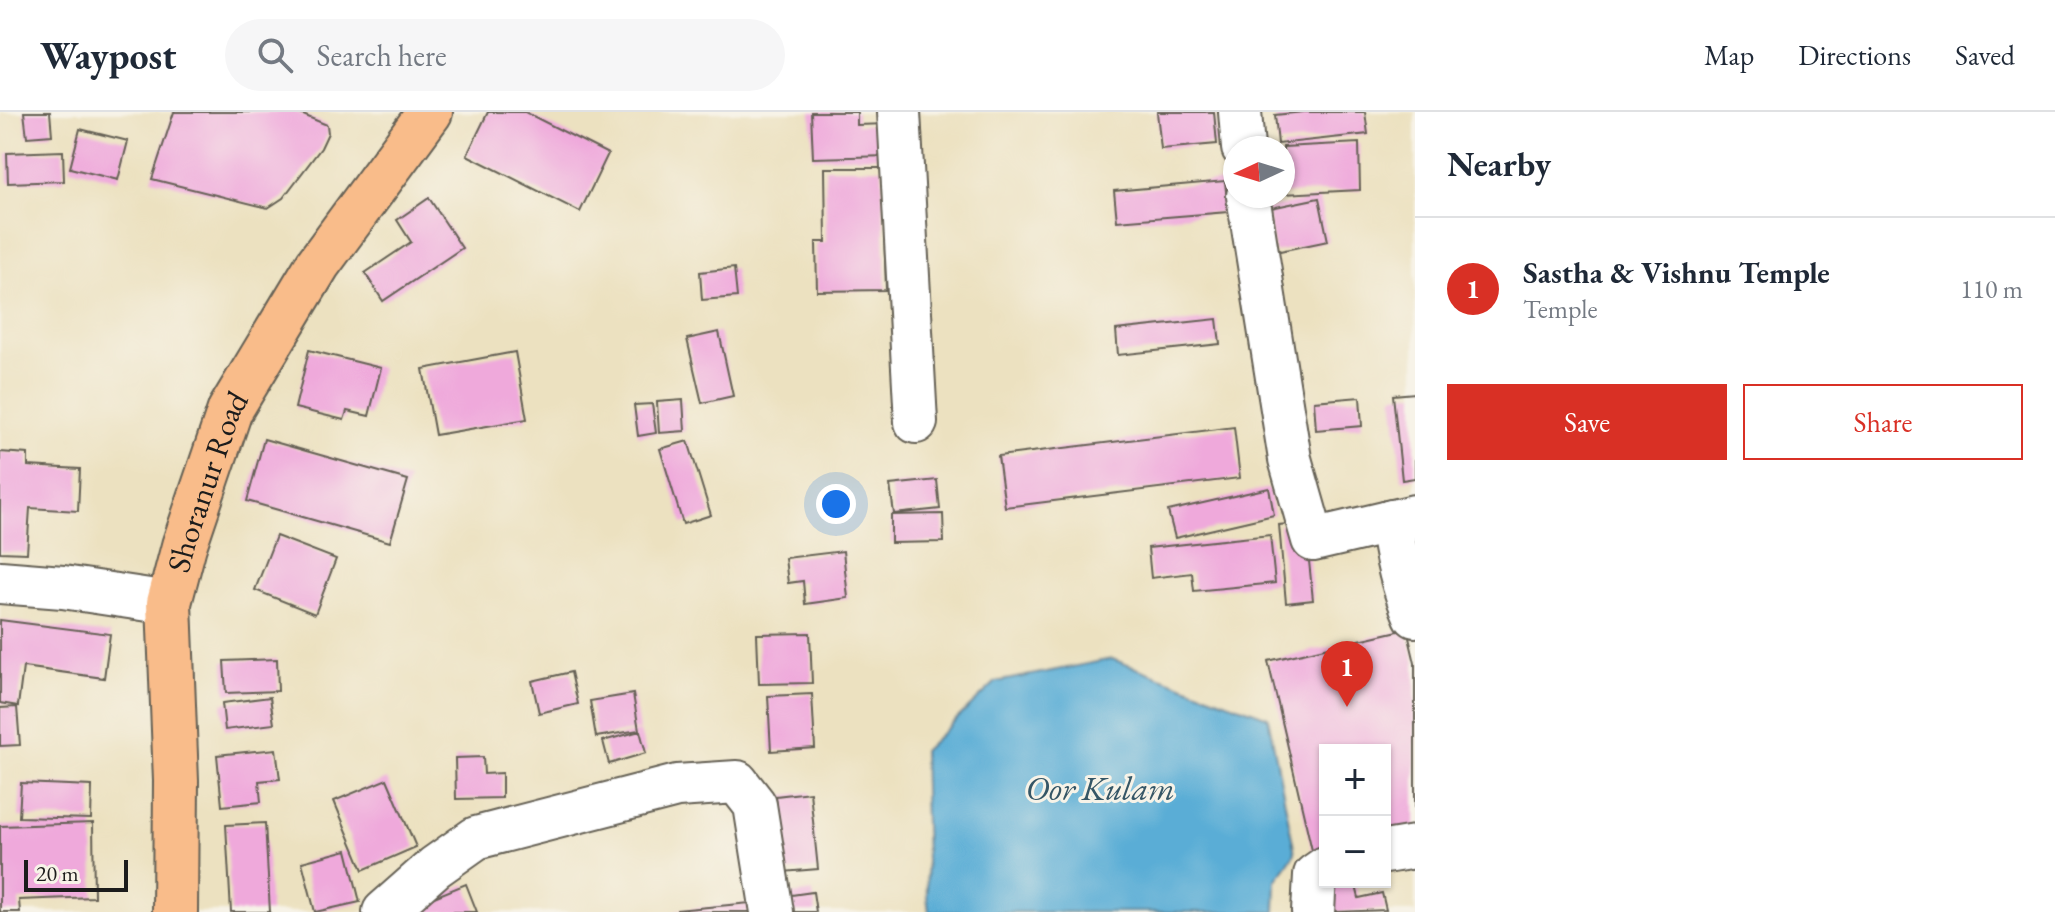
<!DOCTYPE html>
<meta charset="utf-8">
<style>
:root{--surface:#fff;--page:#f6f6f7;--text:#1f2937;--muted:#747a83;--line:#e0e1e3;--accent:#d93025}
body{margin:0;font-family:"EB Garamond",serif;background:var(--page);color:var(--text)}
.controls{position:absolute;right:24px;bottom:24px;display:grid;overflow:hidden;border-radius:0px;box-shadow:0 2px 6px #0004}
.controls button{width:72px;height:72px;display:grid;place-items:center;padding:0;border:0;border-bottom:2px solid var(--line);background:var(--surface);color:var(--text);font:40px sans-serif}
.compass{position:absolute;left:1223px;top:24px;width:72px;height:72px;border-radius:50%;background:var(--surface);box-shadow:0 2px 6px #0004;rotate:266deg}
.scale{position:absolute;left:24px;bottom:20px;width:104px;box-sizing:border-box;padding-left:8px;border:4px solid #1c1c1c;border-top:0;font-size:22px;line-height:28px;white-space:nowrap;color:#1c1c1c;-webkit-text-stroke:6px #f7f3e8;paint-order:stroke}
.you{position:absolute;left:836px;top:392px;width:28px;height:28px;margin:-20px;border:6px solid #fff;border-radius:50%;background:#1a73e8;box-shadow:0 0 0 12px #1a73e833}
.badge{display:grid;place-items:center;width:52px;height:52px;border-radius:50%;background:var(--accent);color:#fff;font-size:26px;font-weight:700}
.pin{position:absolute;translate:-50% -66px;filter:drop-shadow(0 2px 4px #0008)}
.pin::after{content:'';position:absolute;top:42px;width:28px;height:24px;background:inherit;clip-path:polygon(0 0,100% 0,50% 100%)}
.list{margin:0;padding:0;list-style:none}
h2{display:flex;justify-content:space-between;align-items:center;height:104px;margin:0;padding:0 32px;font-size:34px}
h2 small{font-size:26px;font-weight:400;color:var(--muted)}
.list li{display:grid;grid-template-columns:52px 1fr auto;gap:24px;align-items:center;box-sizing:border-box;height:144px;padding:0 32px;border-top:2px solid var(--line)}
.list b{display:block;font-size:30px;white-space:nowrap}
.list p{margin:0;font-size:26px;white-space:nowrap;color:var(--muted)}
.list em{font-size:26px;font-style:normal;color:var(--muted)}
.actions{display:flex;gap:16px;padding:24px 32px}
.actions a{flex:1;padding:18px 0;border:2px solid var(--accent);border-radius:0px;text-align:center;font-size:28px;color:var(--accent)}
.actions .main{background:var(--accent);color:#fff}
.icon{flex:none;width:44px;height:44px;fill:none;stroke:currentColor;stroke-width:2;stroke-linecap:round;stroke-linejoin:round}
.map{position:relative;flex:none;width:1415px;height:800px;overflow:hidden}
header{display:flex;align-items:center;gap:48px;box-sizing:border-box;height:112px;padding:0 40px;background:var(--surface);border-bottom:2px solid var(--line)}
header strong{font-size:38px}
nav{display:flex;gap:44px;margin-inline-start:auto;font-size:28px}
.search{width:560px;height:72px;background:var(--page);display:flex;align-items:center;gap:20px;box-sizing:border-box;padding:0 28px;border-radius:44px;color:var(--muted);font-size:30px}
main{display:flex}
aside{flex:1;background:var(--surface)}
.map>svg:first-child{display:block}
</style>
<header>
<strong>Waypost</strong>
<div class="search"><svg class="icon" aria-label="search" viewBox="0 0 24 24"><circle cx="10" cy="10" r="6"/><path d="M15 15l6 6"/></svg>Search here</div>
<nav><a>Map</a><a>Directions</a><a>Saved</a></nav>
</header>
<main>
<div class="map">
<svg width="1415" height="800" viewBox="0 0 1415 800">
<rect width="100%" height="100%" fill="#f7f3e8"/>
<filter id="ink" filterUnits="userSpaceOnUse"><feTurbulence type="fractalNoise" baseFrequency=".0125" numOctaves="2"/><feDisplacementMap in="SourceGraphic" scale="16" xChannelSelector="R" yChannelSelector="G"/><feConvolveMatrix kernelMatrix="1 2 1 2 8 2 1 2 1" color-interpolation-filters="sRGB"/></filter>
<filter id="wash" filterUnits="userSpaceOnUse"><feTurbulence type="fractalNoise" baseFrequency=".006" numOctaves="4" result="noise"/><feDisplacementMap in="SourceGraphic" scale="32" xChannelSelector="R" yChannelSelector="G"/><feGaussianBlur stdDeviation="1.8" result="paint"/><feColorMatrix in="noise" values="0 0 0 0 0 0 0 0 0 0 0 0 0 0 0 0 0 1.4 0 .05"/><feComposite in="paint" operator="in"/></filter>
<g filter="url(#wash)">
<rect width="100%" height="100%" fill="#ece1c0"/>
<!-- water -->
<path fill="#5aadd6" stroke="#3b6479" stroke-width="2" d="M 1112,547 L 1268,605 L 1295,741 L 1276,769 L 1275,800 L 929,800 L 927,784 L 923,639 L 996,570 Z"/>
<g id="blocks">
<!-- building -->
<g fill="#efa9db">
<path d="M 24,0 L 50,0 L 52,23 L 27,25 Z"/>
<path d="M 174,0 L 296,0 L 327,13 L 328,21 L 321,36 L 283,86 L 268,96 L 152,67 Z"/>
<path d="M 488,0 L 525,0 L 608,42 L 580,100 L 467,43 Z"/>
<path d="M 811,0 L 857,0 L 857,13 L 888,12 L 889,44 L 813,46 Z"/>
<path d="M 1157,0 L 1214,0 L 1217,32 L 1161,37 Z"/>
<path d="M 1304,0 L 1365,0 L 1368,22 L 1278,32 L 1275,3 Z"/>
<path d="M 80,17 L 128,29 L 118,68 L 70,56 Z"/>
<path d="M 1359,31 L 1360,78 L 1283,82 L 1283,35 Z"/>
<path d="M 63,39 L 64,69 L 8,71 L 7,41 Z"/>
<path d="M 825,56 L 882,56 L 886,178 L 817,179 L 816,130 L 826,130 Z"/>
<path d="M 1225,69 L 1228,100 L 1117,109 L 1114,79 Z"/>
<path d="M 429,86 L 462,136 L 383,189 L 365,161 L 411,130 L 397,108 Z"/>
<path d="M 1319,86 L 1328,129 L 1275,140 L 1266,97 Z"/>
<path d="M 734,156 L 737,185 L 702,188 L 700,160 Z"/>
<path d="M 1217,207 L 1220,232 L 1118,243 L 1116,218 Z"/>
<path d="M 719,220 L 733,284 L 702,291 L 687,227 Z"/>
<path d="M 309,238 L 381,256 L 369,304 L 347,299 L 344,308 L 295,296 Z"/>
<path d="M 515,240 L 527,307 L 435,323 L 423,257 Z"/>
<path d="M 1415,281 L 1415,366 L 1402,368 L 1393,283 Z"/>
<path d="M 1360,285 L 1362,314 L 1316,318 L 1314,289 Z"/>
<path d="M 683,288 L 685,319 L 659,321 L 657,290 Z"/>
<path d="M 652,292 L 656,321 L 638,324 L 634,293 Z"/>
<path d="M 1234,315 L 1240,366 L 1005,395 L 998,344 Z"/>
<path d="M 264,327 L 408,368 L 390,430 L 247,389 Z"/>
<path d="M 688,329 L 711,403 L 683,412 L 660,337 Z"/>
<path d="M 0,340 L 28,342 L 28,354 L 80,357 L 78,399 L 30,396 L 27,441 L 0,440 Z"/>
<path d="M 937,368 L 940,397 L 894,402 L 890,373 Z"/>
<path d="M 1269,376 L 1274,403 L 1175,426 L 1168,399 Z"/>
<path d="M 943,402 L 944,430 L 891,431 L 891,403 Z"/>
<path d="M 1305,410 L 1313,488 L 1286,491 L 1279,413 Z"/>
<path d="M 1270,423 L 1275,471 L 1194,479 L 1192,461 L 1151,466 L 1148,436 Z"/>
<path d="M 276,424 L 336,447 L 315,502 L 255,478 Z"/>
<path d="M 843,439 L 848,486 L 805,492 L 803,469 L 788,471 L 785,446 Z"/>
<path d="M 0,508 L 110,522 L 104,566 L 23,555 L 18,594 L 0,591 Z"/>
<path d="M 1407,517 L 1415,551 L 1415,723 L 1385,730 L 1385,638 L 1325,638 L 1325,744 L 1314,747 L 1268,549 Z"/>
<path d="M 810,521 L 812,571 L 759,572 L 757,522 Z"/>
<path d="M 277,547 L 278,579 L 226,581 L 224,549 Z"/>
<path d="M 571,560 L 578,592 L 539,601 L 532,569 Z"/>
<path d="M 633,582 L 639,618 L 596,625 L 590,589 Z"/>
<path d="M 812,582 L 815,636 L 771,639 L 768,584 Z"/>
<path d="M 270,585 L 274,612 L 225,618 L 222,591 Z"/>
<path d="M 17,595 L 20,633 L 0,634 L 0,596 Z"/>
<path d="M 640,619 L 646,641 L 609,652 L 603,629 Z"/>
<path d="M 276,637 L 280,667 L 259,669 L 261,690 L 222,694 L 217,643 Z"/>
<path d="M 483,645 L 484,662 L 502,661 L 502,686 L 456,687 L 455,646 Z"/>
<path d="M 387,667 L 416,735 L 363,758 L 334,689 Z"/>
<path d="M 21,671 L 92,674 L 91,707 L 19,705 Z"/>
<path d="M 810,680 L 818,757 L 783,760 L 776,684 Z"/>
<path d="M 93,711 L 94,785 L 19,788 L 20,800 L 0,800 L 0,714 Z"/>
<path d="M 265,711 L 270,800 L 231,800 L 226,713 Z"/>
<path d="M 347,738 L 360,790 L 315,800 L 302,750 Z"/>
<path d="M 1355,770 L 1359,786 L 1382,781 L 1386,798 L 1336,800 L 1329,771 Z"/>
<path d="M 466,772 L 477,800 L 415,800 L 412,794 Z"/>
<path d="M 813,780 L 816,800 L 778,800 L 777,785 Z"/>
<path d="M 750,791 L 751,800 L 677,800 L 677,798 Z"/>
</g>
</g>
</g>
<g filter="url(#ink)">
<use href="#blocks" fill-opacity="0" stroke="#656155" stroke-width="2"/>
<g fill="none" stroke-linecap="round" stroke-linejoin="round">
<defs>
<g id="minor">
<path d="M 899,0 L 916,310"/>
<path d="M 1240,0 L 1243,36"/>
<path d="M 1248,84 L 1290,347 L 1313,428 L 1415,404"/>
<path d="M 1391,409 C 1395,442 1402,474 1415,504"/>
<path d="M 0,470 L 63,475 L 169,491"/>
<path d="M 1385,740 L 1415,735"/>
<path d="M 384,800 L 435,755 L 476,726 L 677,674 L 737,670 L 755,693 L 772,800"/>
<path d="M 1313,800 L 1315,763 L 1325,756"/>
</g>
<g id="major">
<path id="s1" d="M 175,800 L 176,669 L 169,491 L 184,434 L 230,298 L 318,152 L 430,0"/>
</g>
</defs>
<!-- minor casing -->
<use href="#minor" stroke="#656155" stroke-width="46"/>
<!-- major casing -->
<use href="#major" stroke="#656155" stroke-width="48"/>
<!-- minor -->
<use href="#minor" stroke="#fff" stroke-width="42"/>
<!-- major -->
<use href="#major" stroke="#f9bc8a" stroke-width="44"/>
</g>
</g>
<g text-anchor="middle" stroke-width="6" stroke-linejoin="round" paint-order="stroke">
<!-- street labels -->
<g font-size="32" fill="#1c1c1c" stroke="#f7f3e8">
<text dy="11" stroke="none"><textPath href="#s1" startOffset="436">Shoranur Road</textPath></text>
</g>
<!-- water labels -->
<g font-size="34" font-style="italic" fill="#355666" stroke="#f7f3e8">
<text x="1100" y="688">Oor Kulam</text>
</g>
</g>
</svg>
<div class="controls">
<button>+</button>
<button>−</button>
</div>
<svg class="compass" viewBox="-18 -18 36 36"><path d="M0-13l5 13h-10z" fill="#e53935"/><path d="M0 13l5-13h-10z" fill="#747a83"/></svg>
<div class="scale">20 m</div>
<div class="you"></div>
<div class="pin badge" style="left:1347px;top:595px">1</div>
</div>
<aside>
<h2>Nearby<small></small></h2>
<ul class="list">
<li><span class="badge">1</span><div><b>Sastha &amp; Vishnu Temple</b><p>Temple</p></div><em>110 m</em></li>
</ul>
<div class="actions"><a class="main">Save</a><a>Share</a></div>
</aside>
</main>
